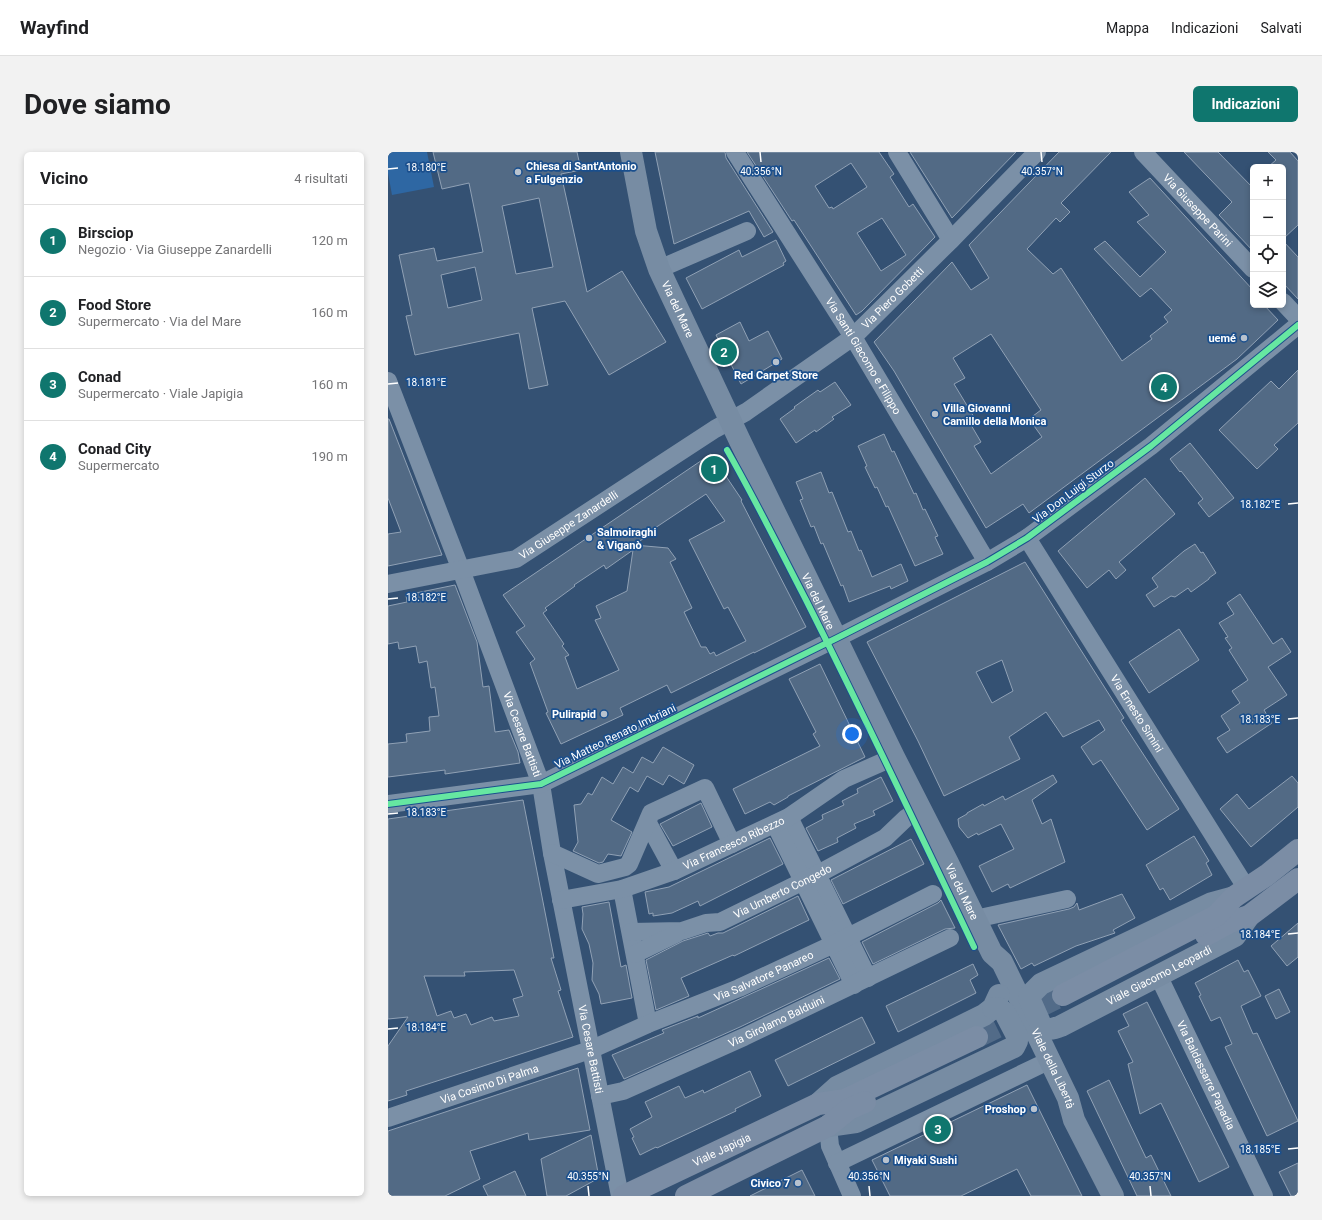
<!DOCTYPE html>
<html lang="it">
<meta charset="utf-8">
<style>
:root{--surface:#fff;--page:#f2f2f2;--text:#202124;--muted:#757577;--line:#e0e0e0;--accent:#0f766e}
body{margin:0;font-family:Roboto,sans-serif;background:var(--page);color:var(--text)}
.controls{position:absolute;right:12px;top:12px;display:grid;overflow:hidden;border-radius:6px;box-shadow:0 2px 6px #0003}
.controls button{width:36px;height:36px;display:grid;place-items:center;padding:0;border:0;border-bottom:1px solid var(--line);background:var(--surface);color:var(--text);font:20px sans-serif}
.you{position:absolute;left:464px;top:582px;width:14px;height:14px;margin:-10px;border:3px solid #fff;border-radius:50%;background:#1a73e8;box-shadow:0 0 0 6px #1a73e833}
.badge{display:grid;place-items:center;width:26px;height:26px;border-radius:50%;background:var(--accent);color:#fff;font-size:13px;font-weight:700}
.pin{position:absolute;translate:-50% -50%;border:2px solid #fff;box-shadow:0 1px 4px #0006}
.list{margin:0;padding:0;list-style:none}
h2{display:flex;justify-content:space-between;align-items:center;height:52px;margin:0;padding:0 16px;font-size:17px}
h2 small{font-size:13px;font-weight:400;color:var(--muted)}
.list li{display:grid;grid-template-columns:26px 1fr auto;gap:12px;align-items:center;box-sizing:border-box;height:72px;padding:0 16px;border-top:1px solid var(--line)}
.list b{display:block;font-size:15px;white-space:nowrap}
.list p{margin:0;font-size:13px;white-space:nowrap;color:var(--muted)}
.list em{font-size:13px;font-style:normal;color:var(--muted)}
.icon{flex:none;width:22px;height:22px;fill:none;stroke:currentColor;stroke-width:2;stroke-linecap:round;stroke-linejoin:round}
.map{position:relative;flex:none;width:910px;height:1044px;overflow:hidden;border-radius:6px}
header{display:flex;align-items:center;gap:24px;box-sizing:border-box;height:56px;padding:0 20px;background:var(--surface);border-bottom:1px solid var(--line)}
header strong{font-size:19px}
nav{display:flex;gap:22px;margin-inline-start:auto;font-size:14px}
.intro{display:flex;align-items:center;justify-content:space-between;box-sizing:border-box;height:96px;padding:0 24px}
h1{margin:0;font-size:28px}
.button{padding:10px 18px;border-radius:6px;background:var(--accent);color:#fff;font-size:14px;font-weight:700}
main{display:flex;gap:24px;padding:0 24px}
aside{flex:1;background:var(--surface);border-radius:6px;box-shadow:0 2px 6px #0003}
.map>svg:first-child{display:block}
</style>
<header>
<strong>Wayfind</strong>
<nav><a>Mappa</a><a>Indicazioni</a><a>Salvati</a></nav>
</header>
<div class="intro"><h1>Dove siamo</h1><a class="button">Indicazioni</a></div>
<main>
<aside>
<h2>Vicino<small>4 risultati</small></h2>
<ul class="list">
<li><span class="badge">1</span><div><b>Birsciop</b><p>Negozio · Via Giuseppe Zanardelli</p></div><em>120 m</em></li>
<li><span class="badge">2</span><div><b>Food Store</b><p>Supermercato · Via del Mare</p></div><em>160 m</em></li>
<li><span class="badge">3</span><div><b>Conad</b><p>Supermercato · Viale Japigia</p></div><em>160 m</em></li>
<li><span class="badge">4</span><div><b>Conad City</b><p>Supermercato</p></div><em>190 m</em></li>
</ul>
</aside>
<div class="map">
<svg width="910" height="1044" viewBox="0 0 910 1044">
<rect width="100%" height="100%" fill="#345173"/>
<!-- green -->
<path fill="#2e67a3" d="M 0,0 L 39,0 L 46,35 L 4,43 L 0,21 Z"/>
<!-- building -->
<g fill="#526a85" stroke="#90a1b5" fill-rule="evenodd">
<path d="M 45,0 L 189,0 L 193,18 L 173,22 L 199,140 L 234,119 L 278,190 L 221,223 L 177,149 L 144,156 L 160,233 L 141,237 L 131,181 L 27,203 L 18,164 L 24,163 L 11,103 L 46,96 L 49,109 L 95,100 L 81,31 L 54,37 ZM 151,46 L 165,115 L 128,122 L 114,54 ZM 87,115 L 94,148 L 60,156 L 53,123 Z"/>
<path d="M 267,0 L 337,0 L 338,6 L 385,80 L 376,85 L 361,59 L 286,92 Z"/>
<path d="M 359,0 L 491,0 L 506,22 L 502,25 L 521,55 L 525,52 L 547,85 L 474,159 L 468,163 L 406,68 L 404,69 ZM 463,11 L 479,35 L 445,57 L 444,55 L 441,56 L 427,34 ZM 494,66 L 518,103 L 493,119 L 469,81 Z"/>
<path d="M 522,0 L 628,0 L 564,66 Z"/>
<path d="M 671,0 L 723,0 L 673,51 L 682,60 L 672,70 L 668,66 L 639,97 L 665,122 L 673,116 L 734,209 L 764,187 L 762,184 L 780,170 L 776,165 L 784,158 L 763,136 L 752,145 L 706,97 L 717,89 L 752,125 L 778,100 L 749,70 L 761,63 L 741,40 L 762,26 L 865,138 L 865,153 L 876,153 L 890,168 L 849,207 L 641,361 L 635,352 L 598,376 L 506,219 L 486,190 L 564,110 L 583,138 L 601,126 L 581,93 ZM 603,182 L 653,258 L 641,267 L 654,285 L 603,322 L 586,294 L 593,290 L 583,273 L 589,270 L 566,232 L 577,226 L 565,206 Z"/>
<path d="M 796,0 L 830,0 L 865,36 L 865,99 L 831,63 L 844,50 Z"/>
<path d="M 880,0 L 902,0 L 910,9 L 910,73 L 895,87 L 895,15 L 880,15 L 888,8 Z"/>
<path d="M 388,88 L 398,109 L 395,111 L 396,113 L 314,157 L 298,126 L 351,98 L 354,105 Z"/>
<path d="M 895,89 L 910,105 L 910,147 L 895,131 Z"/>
<path d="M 352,170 L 361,189 L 380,179 L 394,207 L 353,232 L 328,183 Z"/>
<path d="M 910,218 L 910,271 L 886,293 L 890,297 L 869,317 L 831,278 L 883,229 L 891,237 Z"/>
<path d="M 447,230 L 463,253 L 444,265 L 446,267 L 428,280 L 427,278 L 408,291 L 392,267 L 407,256 L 406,255 L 430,238 L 432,240 Z"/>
<path d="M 0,267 L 1,267 L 54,403 L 0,414 L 0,382 L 13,380 L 0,346 Z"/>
<path d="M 496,282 L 504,300 L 506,299 L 526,342 L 528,341 L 535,358 L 537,357 L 550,384 L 547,385 L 555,402 L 527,414 L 500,354 L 498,355 L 489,335 L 487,336 L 477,315 L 479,314 L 470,294 Z"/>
<path d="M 802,291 L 846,346 L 821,365 L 810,351 L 815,347 L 793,319 L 792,320 L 782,307 Z"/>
<path d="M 323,302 L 354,348 L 353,349 L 418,475 L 366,501 L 366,500 L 283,541 L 279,533 L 232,556 L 235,563 L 173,592 L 158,561 L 160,560 L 142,511 L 147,507 L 128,480 L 137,474 L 115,443 ZM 318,342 L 337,369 L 301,388 L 336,457 L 340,455 L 358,489 L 328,504 L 326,500 L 322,502 L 318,495 L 313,495 L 296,460 L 304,456 L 282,410 L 288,407 L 280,396 L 246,393 L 268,378 L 267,376 ZM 245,398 L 239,439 L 208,454 L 213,466 L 207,468 L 231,518 L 189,537 L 177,505 L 181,503 L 174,494 L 176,492 L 155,461 L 159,458 L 157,456 L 187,434 L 186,433 L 216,413 L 218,417 Z"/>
<path d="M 433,320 L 441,341 L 444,340 L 460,380 L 463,379 L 471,399 L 473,398 L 484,425 L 513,412 L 520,429 L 503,437 L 502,434 L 461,450 L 455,433 L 453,434 L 435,391 L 433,392 L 426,374 L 423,375 L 412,348 L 415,347 L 408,330 Z"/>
<path d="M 757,326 L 787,362 L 731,410 L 738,418 L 728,427 L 721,418 L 699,436 L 670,399 Z"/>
<path d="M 807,392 L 813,401 L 815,400 L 828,421 L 821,426 L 821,427 L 803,440 L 800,436 L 787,445 L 783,444 L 766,455 L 758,443 L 770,435 L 764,426 L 796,399 Z"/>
<path d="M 637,410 L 736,566 L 733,568 L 791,657 L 759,678 L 713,608 L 705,613 L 693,595 L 717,578 L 711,568 L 675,585 L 658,560 L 621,585 L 632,607 L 556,644 L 530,589 L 479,490 ZM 614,508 L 625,539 L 604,551 L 588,520 Z"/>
<path d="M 67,433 L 89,490 L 95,535 L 101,534 L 107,580 L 121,578 L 130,600 L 132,611 L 57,622 L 57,618 L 0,625 L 0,592 L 19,590 L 18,582 L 42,579 L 41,565 L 51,564 L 47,535 L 43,536 L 39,509 L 31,511 L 28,494 L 11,497 L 10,490 L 0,492 L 0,454 L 19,450 L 18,443 Z"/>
<path d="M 852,442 L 885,492 L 894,486 L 903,500 L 880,515 L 899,543 L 876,558 L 884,571 L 839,601 L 829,586 L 842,578 L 833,564 L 852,551 L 844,539 L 860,528 L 841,498 L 844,496 L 837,486 L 840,485 L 831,471 L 846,462 L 839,451 Z"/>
<path d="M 791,477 L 811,508 L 761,541 L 741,510 Z"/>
<path d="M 432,512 L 477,605 L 400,644 L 400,645 L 386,653 L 382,650 L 357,662 L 345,637 L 432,594 L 425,582 L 428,580 L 401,527 Z"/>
<path d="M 275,595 L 306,613 L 296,632 L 281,623 L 275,633 L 259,624 L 250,640 L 242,635 L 223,668 L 244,680 L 233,704 L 220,702 L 215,710 L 211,711 L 185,699 L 190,690 L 186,653 L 193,652 L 200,641 L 204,643 L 214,625 L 225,632 L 235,615 L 245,621 L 254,605 L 265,611 Z"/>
<path d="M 665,623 L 669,630 L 644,648 L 654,672 L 663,667 L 677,710 L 622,736 L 620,732 L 604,740 L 591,714 L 626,697 L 613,672 L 590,683 L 589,681 L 580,686 L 571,675 L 570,667 L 579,662 L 579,661 L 595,652 L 596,654 L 615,644 L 617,648 Z"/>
<path d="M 904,624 L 910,631 L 910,655 L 863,695 L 832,657 L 849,642 L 861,657 Z"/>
<path d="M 493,625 L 505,649 L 485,659 L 487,663 L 466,672 L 468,676 L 449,686 L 450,690 L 430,699 L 418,676 L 435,667 L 434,663 L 456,653 L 454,649 L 470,641 L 469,637 Z"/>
<path d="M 135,648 L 166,806 L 163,806 L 173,838 L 170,839 L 185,885 L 18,939 L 19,943 L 0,949 L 0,894 L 20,865 L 0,867 L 0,667 ZM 126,818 L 135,844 L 125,847 L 131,864 L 106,869 L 104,865 L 83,873 L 78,862 L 66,866 L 63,859 L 49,864 L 36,824 L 77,824 L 76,820 Z"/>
<path d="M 313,651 L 324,675 L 285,694 L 272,672 Z"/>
<path d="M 806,684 L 821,709 L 818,711 L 824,723 L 782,748 L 775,736 L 772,738 L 758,713 Z"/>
<path d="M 382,686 L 395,712 L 312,754 L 310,749 L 284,761 L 265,764 L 265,761 L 261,762 L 257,740 L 281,735 Z"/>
<path d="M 523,687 L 536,712 L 455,752 L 443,728 Z"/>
<path d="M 734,742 L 747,766 L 725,778 L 727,781 L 688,794 L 646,814 L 644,811 L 633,817 L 610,773 L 681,757 L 686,755 L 689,751 L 691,758 Z"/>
<path d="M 410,744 L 421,768 L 346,804 L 345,803 L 293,826 L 301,844 L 268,858 L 258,808 L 295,789 L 320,781 L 322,784 L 330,781 L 335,781 Z"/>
<path d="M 553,748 L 567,776 L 557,777 L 485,812 L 474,790 L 550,751 Z"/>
<path d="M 221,750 L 233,815 L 238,813 L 244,846 L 213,852 L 211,842 L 204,828 L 205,811 L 201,792 L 194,777 L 195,762 L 194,755 Z"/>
<path d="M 910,771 L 910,805 L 899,814 L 883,794 Z"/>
<path d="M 441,806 L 452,827 L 352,875 L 236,927 L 224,903 L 276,881 L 274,878 L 310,864 L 310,866 Z"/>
<path d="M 850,808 L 856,820 L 860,818 L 873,844 L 853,854 L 865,882 L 869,881 L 910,969 L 879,984 L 837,895 L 844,892 L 832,865 L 823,869 L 811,844 L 813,843 L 807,831 Z"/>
<path d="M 585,812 L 590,823 L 582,828 L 588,841 L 510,880 L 498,854 Z"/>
<path d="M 891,837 L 902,860 L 888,867 L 877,844 Z"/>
<path d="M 759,850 L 841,1015 L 811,1030 L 773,951 L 752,962 L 740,912 L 745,910 L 730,879 L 741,874 L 735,862 Z"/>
<path d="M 474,865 L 487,891 L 400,934 L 387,908 Z"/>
<path d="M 190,916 L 202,978 L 141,988 L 140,981 L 82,999 L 92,1027 L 57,1044 L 0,1044 L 0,979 Z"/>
<path d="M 362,919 L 373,944 L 347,957 L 348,959 L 269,996 L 268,995 L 252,1003 L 244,986 L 246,985 L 242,977 L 264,965 L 257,950 L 291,934 L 297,946 L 315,938 L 316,941 Z"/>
<path d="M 721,928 L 758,1006 L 763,1003 L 783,1044 L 749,1044 L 699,939 Z"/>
<path d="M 639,933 L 694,1044 L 643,1044 L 629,1017 L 573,1044 L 502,1044 L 484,1008 Z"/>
<path d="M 203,983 L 211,1026 L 178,1044 L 159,1044 L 153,1007 Z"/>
<path d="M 910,1011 L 910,1044 L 903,1044 L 891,1020 Z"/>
<path d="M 414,1018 L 427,1044 L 362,1044 Z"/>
<path d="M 127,1019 L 138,1044 L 100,1044 L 95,1034 Z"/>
</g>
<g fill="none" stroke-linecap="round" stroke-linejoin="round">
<!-- primary-tunnel -->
<path stroke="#526b88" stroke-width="22" stroke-dasharray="22 11" stroke-linecap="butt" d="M 589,885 L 675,843"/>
<!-- street -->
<g stroke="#7b90a7" stroke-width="18">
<path id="s1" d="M 347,0 L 465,185 L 599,410"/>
<path d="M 509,0 L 563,88"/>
<path id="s2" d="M 755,0 L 865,117"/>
<path d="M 271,117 L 359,79"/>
<path d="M 895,150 L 910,166"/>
<path id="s3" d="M 0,229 L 73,418 L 153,632 L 164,701 L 232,1044"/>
<path id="s4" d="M 639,386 L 859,737"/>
<path id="s5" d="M 0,432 L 128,407 L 327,277 L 358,260 L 465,185 L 563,88 L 649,0"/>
<path d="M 0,652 L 153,632 L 449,486 L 599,410 L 639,386 L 763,294 L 910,173"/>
<path d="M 401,665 L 480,826"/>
<path d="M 260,671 L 286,719"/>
<path d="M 387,672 L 466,833"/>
<path d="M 164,701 L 210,722 L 237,715 L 241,712 L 263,661 L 317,636 L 344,692"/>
<path d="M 234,737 L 260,872"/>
<path id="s6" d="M 173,748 L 234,737 L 286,719 L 401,665 L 456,627 L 506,605"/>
<path d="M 587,767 L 679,747"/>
<path id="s7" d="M 243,780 L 294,779 L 318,771 L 332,770 L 430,722 L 497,686 L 518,666 L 532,657"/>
<path d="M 247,802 L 288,782"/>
<path id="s8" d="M 770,823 L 876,1044"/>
<path id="s9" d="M 212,944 L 235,939 L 356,885 L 562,786"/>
<path id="s10" d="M 0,966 L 202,898 L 260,872 L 351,836 L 446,792 L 545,742"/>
<path d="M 440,974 L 442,994 L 464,1044"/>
<path d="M 449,1011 L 652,913"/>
</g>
<!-- secondary -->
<g stroke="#778ca3" stroke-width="22">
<path id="s11" d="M 243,0 L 258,79 L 271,117 L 352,289 L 506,605 L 560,711 L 604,801 L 614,810 L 680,946 L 686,968 L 725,1044"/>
<path id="s12" d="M 846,745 L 824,751 L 653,832 L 642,843 L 641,846 L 653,873 C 659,879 666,877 673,874 L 847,784 L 861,764"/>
<path d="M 430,952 L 449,935 L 596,863 L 605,856 L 611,843"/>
<path d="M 440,974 L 468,970 L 626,895 L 629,889 L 629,884 L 617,861 L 612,857 L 605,856"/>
</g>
<!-- primary -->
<g stroke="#7b8da5" stroke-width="22">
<path d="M 818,783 L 842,770 L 861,764 L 910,727"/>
<path d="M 675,843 L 828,764 L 846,745 L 879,723 L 910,698"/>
<path id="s13" d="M 236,1044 L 430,952 L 457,948 L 589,885"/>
<path d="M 298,1044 L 440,974 L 461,957 L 477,950"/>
</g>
<defs>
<g id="cycleway">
<path d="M 339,298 C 367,347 392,398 418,448 C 476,563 531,679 586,795"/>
<path d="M 0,652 L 153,632 L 449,486 L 599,410 L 639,386 L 763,294 L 910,173"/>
</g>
</defs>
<!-- cycleway casing -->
<use href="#cycleway" stroke="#1a4f8d" stroke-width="8"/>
<!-- cycleway -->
<use href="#cycleway" stroke="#66e7a1" stroke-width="6"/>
</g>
<!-- ticks -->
<path fill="none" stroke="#fff" stroke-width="1.5" d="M 372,0 L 373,10M 653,0 L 654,10M 0,17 L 10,16M 0,232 L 10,231M 900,352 L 910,351M 0,447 L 10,446M 900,567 L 910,566M 0,662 L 10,661M 900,782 L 910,781M 0,877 L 10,876M 900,997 L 910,996M 200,1034 L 201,1044M 481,1034 L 482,1044M 762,1034 L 763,1044"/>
<!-- markers -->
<g fill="#b8c2ce" stroke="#1a4f8d" stroke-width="1.5">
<circle cx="130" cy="20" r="4"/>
<circle cx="856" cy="186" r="4"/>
<circle cx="388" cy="210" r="4"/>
<circle cx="547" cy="262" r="4"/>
<circle cx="201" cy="386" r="4"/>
<circle cx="216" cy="562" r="4"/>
<circle cx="646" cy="957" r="4"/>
<circle cx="498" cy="1008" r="4"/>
<circle cx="410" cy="1031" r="4"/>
</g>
<g text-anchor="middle" stroke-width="3.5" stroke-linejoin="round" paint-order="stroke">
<!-- poi labels -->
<g font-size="11" font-weight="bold" fill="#fff" stroke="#1a4f8d" text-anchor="start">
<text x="138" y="18">Chiesa di Sant'Antonio<tspan x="138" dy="13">a Fulgenzio</tspan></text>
<text x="848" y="190" text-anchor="end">uemé</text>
<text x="388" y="227" text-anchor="middle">Red Carpet Store</text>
<text x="555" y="260">Villa Giovanni<tspan x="555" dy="13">Camillo della Monica</tspan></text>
<text x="209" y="384">Salmoiraghi<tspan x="209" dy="13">&amp; Viganò</tspan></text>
<text x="208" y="566" text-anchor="end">Pulirapid</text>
<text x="638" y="961" text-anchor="end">Proshop</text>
<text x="506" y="1012">Miyaki Sushi</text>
<text x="402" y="1035" text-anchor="end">Civico 7</text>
</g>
<!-- street labels -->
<g font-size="11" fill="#fff" stroke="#1a4f8d">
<text dy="4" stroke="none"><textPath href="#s2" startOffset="80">Via Giuseppe Parini</textPath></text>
<text dy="4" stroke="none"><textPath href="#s5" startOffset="590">Via Piero Gobetti</textPath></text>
<text dy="4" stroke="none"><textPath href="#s11" startOffset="165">Via del Mare</textPath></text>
<text dy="4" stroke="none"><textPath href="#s1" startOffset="241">Via Santi Giacomo e Filippo</textPath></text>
<text transform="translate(685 339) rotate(-37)" y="4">Via Don Luigi Sturzo</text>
<text dy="4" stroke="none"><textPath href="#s5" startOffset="193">Via Giuseppe Zanardelli</textPath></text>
<text dy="4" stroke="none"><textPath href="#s11" startOffset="489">Via del Mare</textPath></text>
<text dy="4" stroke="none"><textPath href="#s4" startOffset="207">Via Ernesto Simini</textPath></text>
<text dy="4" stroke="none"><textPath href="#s3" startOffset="378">Via Cesare Battisti</textPath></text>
<text transform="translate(227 584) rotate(-26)" y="4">Via Matteo Renato Imbriani</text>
<text dy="4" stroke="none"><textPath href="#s6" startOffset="183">Via Francesco Ribezzo</textPath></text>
<text dy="4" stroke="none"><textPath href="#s7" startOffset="160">Via Umberto Congedo</textPath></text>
<text dy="4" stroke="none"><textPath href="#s11" startOffset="813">Via del Mare</textPath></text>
<text dy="4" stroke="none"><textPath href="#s12" startOffset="392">Viale Giacomo Leopardi</textPath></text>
<text dy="4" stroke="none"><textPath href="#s10" startOffset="402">Via Salvatore Panareo</textPath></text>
<text dy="4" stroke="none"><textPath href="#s9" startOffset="192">Via Girolamo Balduini</textPath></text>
<text dy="4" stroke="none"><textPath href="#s3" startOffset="701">Via Cesare Battisti</textPath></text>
<text dy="4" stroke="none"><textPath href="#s11" startOffset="1013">Viale della Libertà</textPath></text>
<text dy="4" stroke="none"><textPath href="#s8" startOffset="111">Via Baldassarre Papadia</textPath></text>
<text dy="4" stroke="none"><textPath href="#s10" startOffset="107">Via Cosimo Di Palma</textPath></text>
<text dy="4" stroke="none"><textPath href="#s13" startOffset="108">Viale Japigia</textPath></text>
</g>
</g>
<g font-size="10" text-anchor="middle" fill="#fff" stroke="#1a4f8d" stroke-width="3.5" stroke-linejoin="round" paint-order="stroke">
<text x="38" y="19">18.180°E</text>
<text x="373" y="23">40.356°N</text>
<text x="654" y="23">40.357°N</text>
<text x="38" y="234">18.181°E</text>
<text x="872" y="356">18.182°E</text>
<text x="38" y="449">18.182°E</text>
<text x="872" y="571">18.183°E</text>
<text x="38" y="664">18.183°E</text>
<text x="872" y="786">18.184°E</text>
<text x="38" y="879">18.184°E</text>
<text x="872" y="1001">18.185°E</text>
<text x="200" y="1028">40.355°N</text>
<text x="481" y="1028">40.356°N</text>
<text x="762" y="1028">40.357°N</text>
</g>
</svg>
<div class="controls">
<button>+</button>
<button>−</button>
<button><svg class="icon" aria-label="locate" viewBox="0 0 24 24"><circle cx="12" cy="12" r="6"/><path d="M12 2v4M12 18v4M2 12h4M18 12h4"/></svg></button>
<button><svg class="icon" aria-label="layers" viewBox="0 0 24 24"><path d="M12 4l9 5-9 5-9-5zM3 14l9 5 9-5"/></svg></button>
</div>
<div class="you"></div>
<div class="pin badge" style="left:326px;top:317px">1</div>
<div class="pin badge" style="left:336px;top:200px">2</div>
<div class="pin badge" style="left:550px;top:977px">3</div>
<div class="pin badge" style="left:776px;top:235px">4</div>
</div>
</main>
